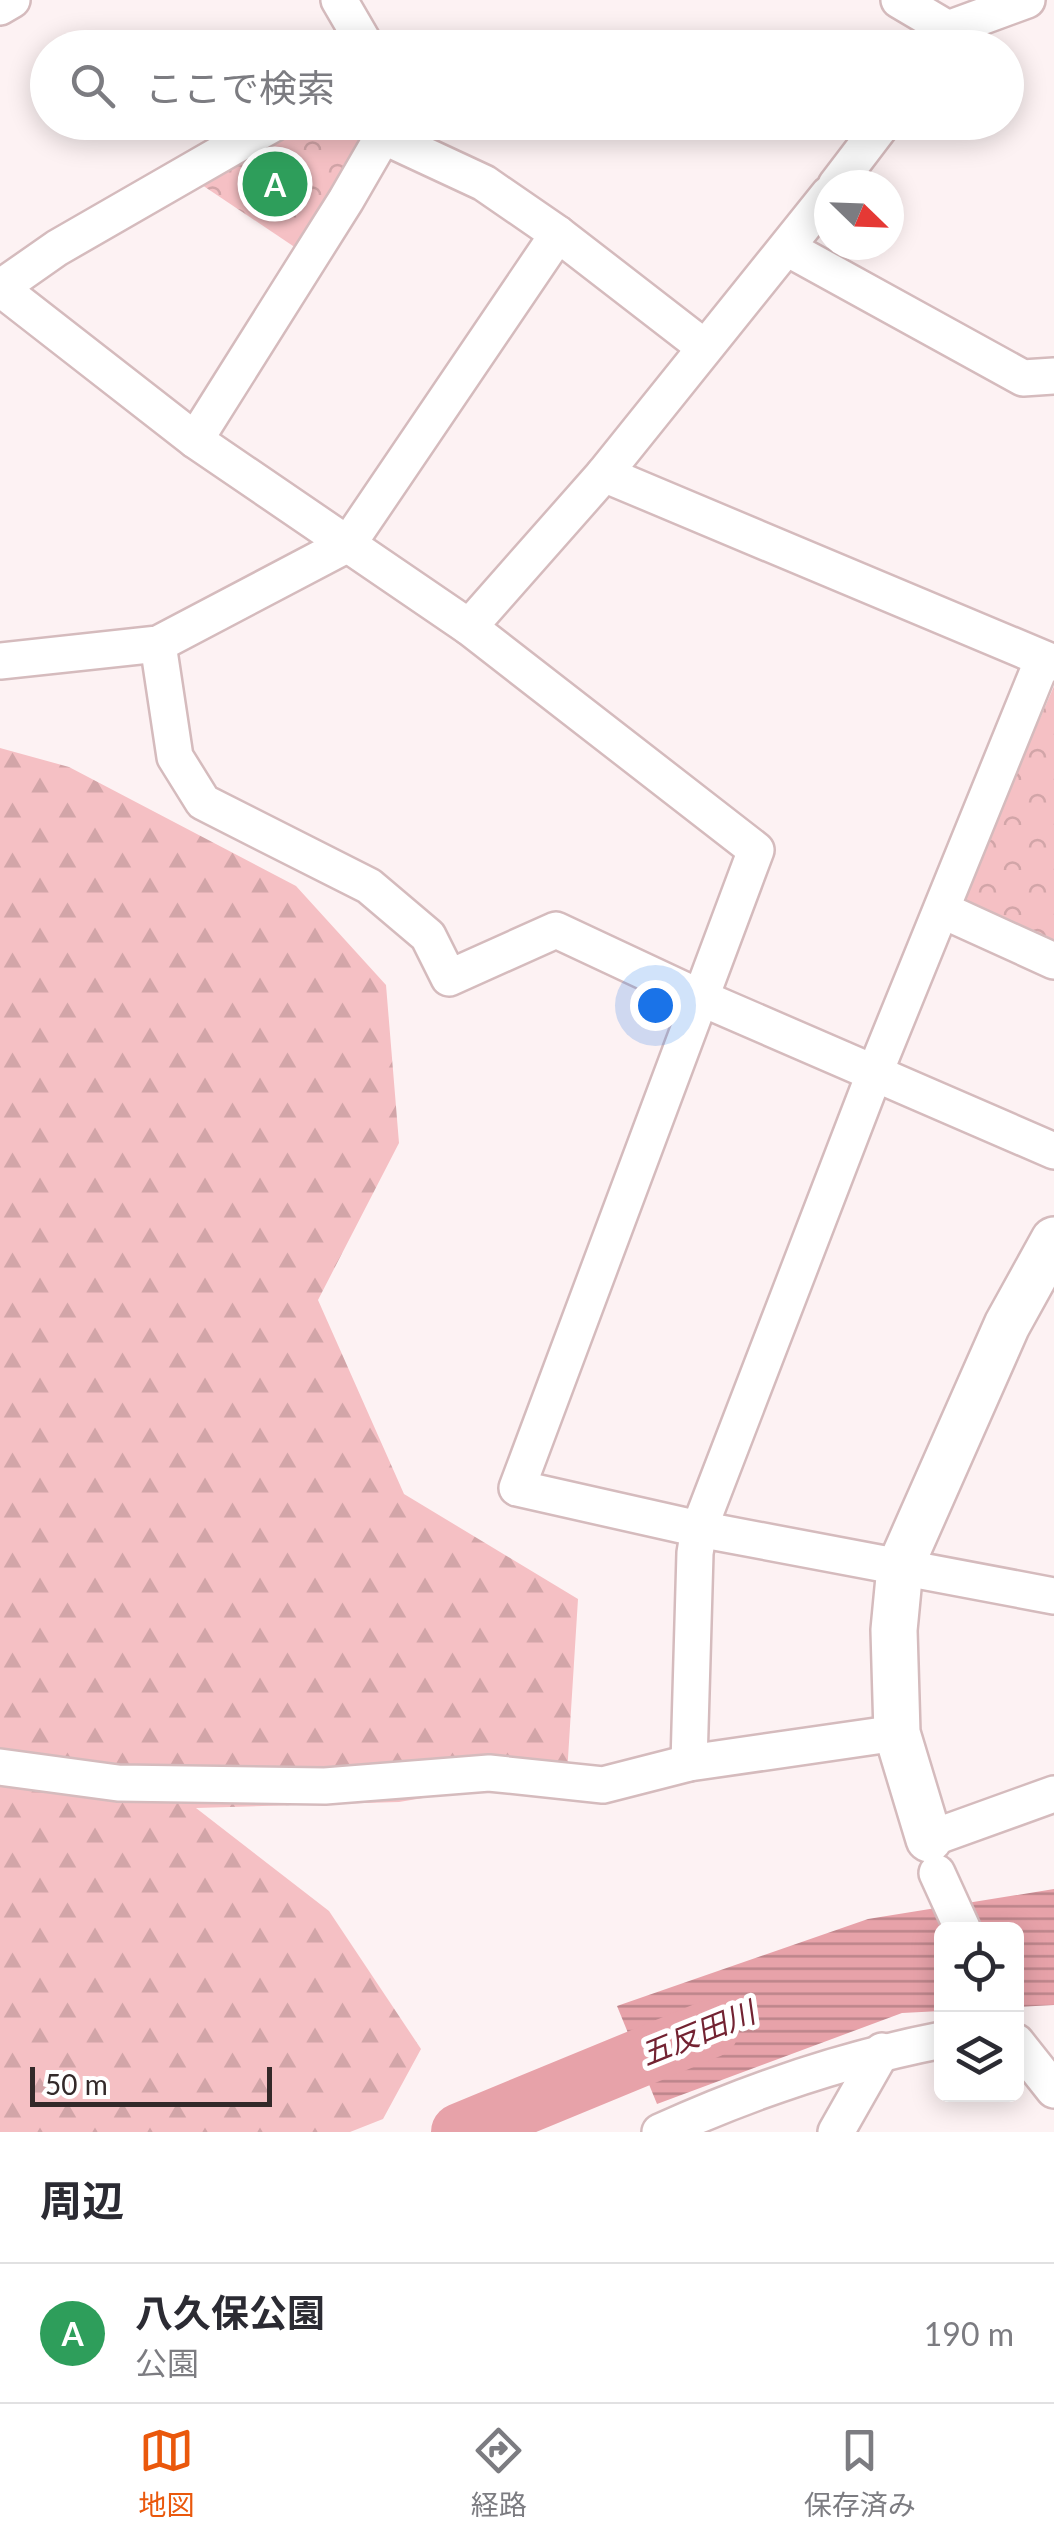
<!DOCTYPE html>
<html lang="ja">
<meta charset="utf-8">
<style>
:root{--surface:#fff;--page:#f7f7f7;--text:#2b2b33;--muted:#7c7c81;--line:#e1e1e2;--accent:#ea580c}
body{margin:0;font-family:Lato,"Noto Sans JP",sans-serif;background:var(--page);color:var(--text)}
.controls{position:absolute;right:30px;bottom:30px;display:grid;overflow:hidden;border-radius:15px;box-shadow:0 5px 25px #0003}
.controls button{width:90px;height:90px;display:grid;place-items:center;padding:0;border:0;border-bottom:2px solid var(--line);background:var(--surface);color:var(--text);font:50px sans-serif}
.compass{position:absolute;left:814px;top:170px;width:90px;height:90px;border-radius:50%;background:var(--surface);box-shadow:0 5px 25px #0003;rotate:113deg}
.scale{position:absolute;left:30px;bottom:25px;width:242px;box-sizing:border-box;padding-left:10px;border:5px solid #332929;border-top:0;font-size:28px;line-height:35px;white-space:nowrap;color:#332929;-webkit-text-stroke:8px #fff;paint-order:stroke}
.you{position:absolute;left:655px;top:1005px;width:35px;height:35px;margin:-25px;border:8px solid #fff;border-radius:50%;background:#1a73e8;box-shadow:0 0 0 15px #1a73e833}
.badge{display:grid;place-items:center;width:65px;height:65px;border-radius:50%;background:var(--accent);color:#fff;font-size:32px;font-weight:700}
.pin{position:absolute;translate:-50% -50%;border:5px solid #fff;box-shadow:0 2px 10px #0006}
.list{margin:0;padding:0;list-style:none}
h2{display:flex;justify-content:space-between;align-items:center;height:130px;margin:0;padding:0 40px;font-size:42px}
h2 small{font-size:32px;font-weight:400;color:var(--muted)}
.list li{display:grid;grid-template-columns:65px 1fr auto;gap:30px;align-items:center;box-sizing:border-box;height:140px;padding:0 40px;border-top:2px solid var(--line)}
.list b{display:block;font-size:38px;white-space:nowrap}
.list p{margin:0;font-size:32px;white-space:nowrap;color:var(--muted)}
.list em{font-size:32px;font-style:normal;color:var(--muted)}
.icon{flex:none;width:55px;height:55px;fill:none;stroke:currentColor;stroke-width:2;stroke-linecap:round;stroke-linejoin:round}
.map{position:relative;flex:none;width:1054px;height:2132px;overflow:hidden}
.search{position:absolute;background:var(--surface);box-shadow:0 5px 25px #0003;left:30px;right:30px;top:30px;height:110px;display:flex;align-items:center;gap:25px;box-sizing:border-box;padding:0 35px;border-radius:55px;color:var(--muted);font-size:38px}
.sheet{height:270px;background:var(--surface)}
nav{display:flex;justify-content:space-around;align-items:center;box-sizing:border-box;height:140px;border-top:2px solid var(--line);background:var(--surface);font-size:28px;color:var(--muted)}
nav a{display:grid;justify-items:center;gap:5px}
nav .on{color:var(--accent)}
.map>svg:first-child{display:block}
</style>
<div class="map">
<svg width="1054" height="2132" viewBox="0 0 1054 2132">
<defs>
<pattern id="forest-firs" width="22" height="20" patternUnits="userSpaceOnUse" patternTransform="scale(2.5)"><rect width="22" height="20" fill="#f5c0c4"/><path d="M5 1l3.5 6h-7zM16 11l3.5 6h-7z" fill="#d2a5a8"/></pattern>
<pattern id="park-crowns" width="20" height="18" patternUnits="userSpaceOnUse" patternTransform="scale(2.5)"><rect width="20" height="18" fill="#f5c0c4"/><path d="M2 6a3 3 0 1 1 6 0M12 15a3 3 0 1 1 6 0" fill="none" stroke="#d2a5a8"/></pattern>
<pattern id="water-rules" width="6" height="5" patternUnits="userSpaceOnUse" patternTransform="scale(2.5)"><rect width="6" height="5" fill="#e7a2a9"/><path d="M0 2.5h6" fill="none" stroke="#bc848a"/></pattern>
</defs>
<rect width="100%" height="100%" fill="#fdf2f3"/>
<!-- forest -->
<path fill="url(#forest-firs)" d="M 0,748 L 69,767 L 296,886 L 386,985 L 399,1143 L 318,1300 L 404,1494 L 578,1599 L 567,1774 L 399,1802 L 196,1808 L 329,1911 L 421,2049 L 383,2119 L 350,2132 L 0,2132 Z"/>
<!-- park -->
<g fill="url(#park-crowns)">
<path d="M 292,123 L 370,123 L 347,184 L 296,248 L 202,185 L 207,172 Z"/>
<path d="M 1054,686 L 1054,949 L 959,906 Z"/>
</g>
<!-- water -->
<path fill="url(#water-rules)" d="M 1054,1889 L 1054,2005 L 1017,2007 L 1016,1930 L 942,1930 L 941,2011 L 902,2013 L 657,2104 L 617,2006 L 868,1919 Z"/>
<g fill="none" stroke-linecap="round" stroke-linejoin="round">
<!-- river -->
<path stroke="#e7a2a9" stroke-width="58" d="M 460,2132 L 710,2029"/>
<defs>
<g id="minor">
<path d="M 339,0 L 367,48"/>
<path d="M 899,0 L 948,29"/>
<path d="M 0,7 L 12,0"/>
<path d="M 935,48 L 948,29 L 1027,0"/>
<path d="M 383,136 L 484,183 L 558,234 L 704,347"/>
<path d="M 836,185 L 884,122"/>
<path d="M 787,248 L 1023,378 L 1054,376"/>
<path d="M 0,288 L 195,440 L 469,627 L 604,474 L 829,194"/>
<path d="M 0,288 L 57,248 L 276,122"/>
<path d="M 195,440 L 346,200 L 383,136 L 386,122"/>
<path d="M 604,474 L 1054,663"/>
<path d="M 469,627 L 756,850 L 517,1488 L 699,1529 L 1054,1596"/>
<path d="M 158,644 L 175,757 L 203,802 L 369,886 L 428,936 L 449,978 L 556,930 L 699,997 L 1054,1151"/>
<path d="M 0,661 L 158,644 L 348,544 L 558,234"/>
<path d="M 942,910 L 1054,961"/>
<path d="M 689,1763 L 695,1553 L 699,1529 L 875,1072 L 1043,659"/>
<path d="M 0,1767 L 118,1783 L 325,1786 L 489,1773 L 603,1785 L 689,1763 L 897,1733"/>
<path d="M 929,1839 L 1054,1794"/>
<path d="M 937,1873 L 963,1930"/>
<path d="M 1016,2042 L 1054,2090"/>
<path d="M 660,2132 C 750,2091 844,2059 942,2040"/>
<path d="M 836,2132 L 882,2051"/>
</g>
<path id="tertiary" d="M 929,1839 L 897,1733 L 894,1630 L 900,1567 L 1007,1325 L 1054,1240"/>
</defs>
<!-- minor casing -->
<use href="#minor" stroke="#d5bbbd" stroke-width="40"/>
<!-- tertiary casing -->
<use href="#tertiary" stroke="#d5bbbd" stroke-width="50"/>
<!-- minor -->
<use href="#minor" stroke="#fff" stroke-width="35"/>
<!-- tertiary -->
<use href="#tertiary" stroke="#fff" stroke-width="45"/>
</g>
<g text-anchor="middle" stroke-width="10" stroke-linejoin="round" paint-order="stroke">
<!-- water labels -->
<g font-size="30" font-style="italic" fill="#732332" stroke="#fff">
<text transform="translate(698 2034) rotate(-22)" y="10">五反田川</text>
</g>
</g>
</svg>
<div class="controls">
<button><svg class="icon" aria-label="locate" viewBox="0 0 24 24"><circle cx="12" cy="12" r="6"/><path d="M12 2v4M12 18v4M2 12h4M18 12h4"/></svg></button>
<button><svg class="icon" aria-label="layers" viewBox="0 0 24 24"><path d="M12 4l9 5-9 5-9-5zM3 14l9 5 9-5"/></svg></button>
</div>
<svg class="compass" viewBox="-18 -18 36 36"><path d="M0-13l5 13h-10z" fill="#e53935"/><path d="M0 13l5-13h-10z" fill="#7c7c81"/></svg>
<div class="scale">50 m</div>
<div class="you"></div>
<div class="pin badge" style="left:275px;top:184px;background:#2e9e5b">A</div>
<div class="search"><svg class="icon" aria-label="search" viewBox="0 0 24 24"><circle cx="10" cy="10" r="6"/><path d="M15 15l6 6"/></svg>ここで検索</div>
</div>
<section class="sheet">
<h2>周辺<small></small></h2>
<ul class="list">
<li><span class="badge" style="background:#2e9e5b">A</span><div><b>八久保公園</b><p>公園</p></div><em>190 m</em></li>
</ul>
</section>
<nav>
<a class="on"><svg class="icon" aria-label="map" viewBox="0 0 24 24"><path d="M3 6l6-2 6 2 6-2v14l-6 2-6-2-6 2zM9 4v14M15 6v14"/></svg>地図</a>
<a><svg class="icon" aria-label="directions" viewBox="0 0 24 24"><path d="M12 3l9 9-9 9-9-9zM9 14v-3h6M13 9l2 2-2 2"/></svg>経路</a>
<a><svg class="icon" aria-label="saved" viewBox="0 0 24 24"><path d="M7 4h10v16l-5-4-5 4z"/></svg>保存済み</a>
</nav>
